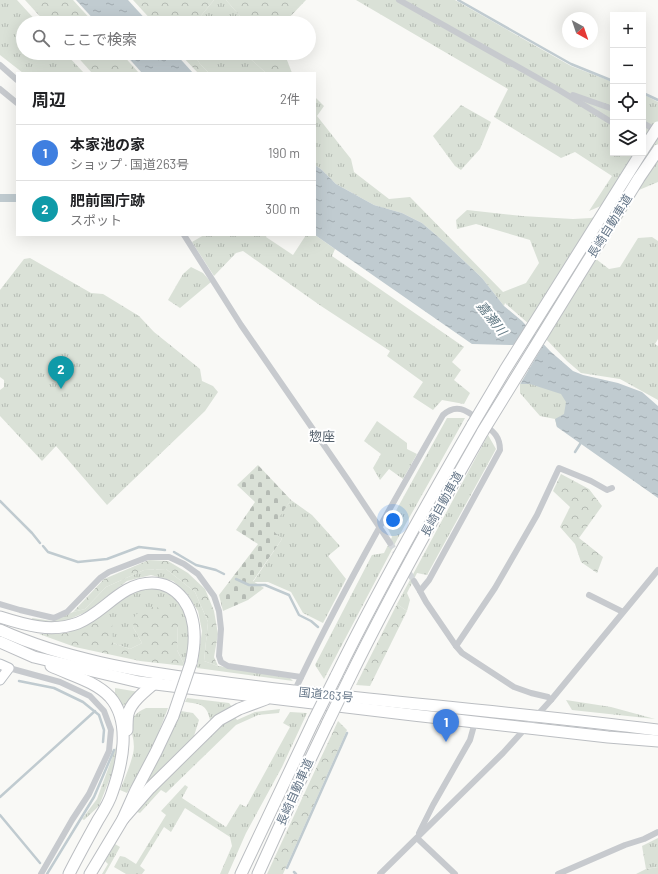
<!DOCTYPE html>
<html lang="ja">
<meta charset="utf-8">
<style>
:root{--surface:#fff;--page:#f6f6f6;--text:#202124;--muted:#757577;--line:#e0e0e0;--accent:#ed5e22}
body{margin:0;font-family:Barlow,"Noto Sans JP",sans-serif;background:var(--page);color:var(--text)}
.controls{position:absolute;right:12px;top:12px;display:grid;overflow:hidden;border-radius:0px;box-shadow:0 4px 16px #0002}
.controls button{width:36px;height:36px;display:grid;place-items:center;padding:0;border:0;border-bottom:1px solid var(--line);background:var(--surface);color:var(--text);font:20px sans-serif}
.compass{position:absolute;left:562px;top:12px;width:36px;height:36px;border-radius:50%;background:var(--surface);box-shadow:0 4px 16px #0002;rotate:140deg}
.you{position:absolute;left:393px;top:520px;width:14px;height:14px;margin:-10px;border:3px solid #fff;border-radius:50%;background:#1a73e8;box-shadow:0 0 0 6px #1a73e833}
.badge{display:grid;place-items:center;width:26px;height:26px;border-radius:50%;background:var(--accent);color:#fff;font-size:13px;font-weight:700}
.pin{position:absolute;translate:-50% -33px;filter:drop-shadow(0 1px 2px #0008)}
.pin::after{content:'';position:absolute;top:21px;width:14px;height:12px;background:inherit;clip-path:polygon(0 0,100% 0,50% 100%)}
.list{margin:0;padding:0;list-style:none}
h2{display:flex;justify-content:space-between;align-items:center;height:52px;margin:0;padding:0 16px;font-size:17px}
h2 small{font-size:13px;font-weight:400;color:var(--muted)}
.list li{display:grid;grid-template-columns:26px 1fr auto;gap:12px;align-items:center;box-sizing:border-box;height:56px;padding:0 16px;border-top:1px solid var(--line)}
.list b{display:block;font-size:15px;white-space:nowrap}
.list p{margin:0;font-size:13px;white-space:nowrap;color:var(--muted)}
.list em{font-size:13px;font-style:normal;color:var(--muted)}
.icon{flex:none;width:22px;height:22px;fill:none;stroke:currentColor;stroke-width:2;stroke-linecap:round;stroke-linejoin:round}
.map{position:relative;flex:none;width:658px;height:874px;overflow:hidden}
.search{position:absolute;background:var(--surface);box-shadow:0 4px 16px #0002;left:16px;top:16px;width:300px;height:44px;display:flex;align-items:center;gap:10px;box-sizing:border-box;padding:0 14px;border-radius:22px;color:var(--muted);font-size:15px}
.panel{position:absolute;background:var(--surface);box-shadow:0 4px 16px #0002;left:16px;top:72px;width:300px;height:164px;border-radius:0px}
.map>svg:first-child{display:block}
</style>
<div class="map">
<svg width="658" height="874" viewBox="0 0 658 874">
<defs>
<pattern id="grass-tufts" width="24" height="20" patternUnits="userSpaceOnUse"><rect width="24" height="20" fill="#dae1d7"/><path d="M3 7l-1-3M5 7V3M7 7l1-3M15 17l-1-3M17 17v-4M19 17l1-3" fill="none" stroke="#b5bbb4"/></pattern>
<pattern id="forest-crowns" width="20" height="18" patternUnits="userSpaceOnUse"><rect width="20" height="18" fill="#dae1d7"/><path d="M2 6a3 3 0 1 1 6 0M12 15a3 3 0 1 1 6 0" fill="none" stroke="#b5bbb4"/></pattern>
<pattern id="cemetery-stones" width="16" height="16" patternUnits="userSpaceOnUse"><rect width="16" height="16" fill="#dae1d7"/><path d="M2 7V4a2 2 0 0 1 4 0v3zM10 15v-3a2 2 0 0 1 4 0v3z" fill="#b5bbb4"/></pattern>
<pattern id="water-ripples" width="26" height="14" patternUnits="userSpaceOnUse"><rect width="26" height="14" fill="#c0cbd0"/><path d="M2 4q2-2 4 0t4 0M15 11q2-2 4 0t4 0" fill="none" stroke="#a0aaaf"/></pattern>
</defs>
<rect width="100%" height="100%" fill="#f9f9f6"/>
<!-- grass -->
<g fill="url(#grass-tufts)">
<path d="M 0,0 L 17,0 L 38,23 L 23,23 L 23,53 L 65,53 L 84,73 L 23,73 L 0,55 Z"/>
<path d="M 214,0 L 226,0 L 246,23 L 195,23 Z"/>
<path d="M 356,0 L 455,0 L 571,66 L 613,82 L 613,153 L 643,153 L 643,94 L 658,102 L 658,182 L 589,211 L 612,176 L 575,152 L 561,158 L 494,117 L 508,89 Z"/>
<path d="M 193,53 L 244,53 L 266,73 L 209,73 L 200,64 Z"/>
<path d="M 315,97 L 324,106 L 317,116 L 351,159 L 354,172 L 389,199 L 410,197 L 503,292 L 526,283 L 539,263 L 530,240 L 476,224 L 457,229 L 456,220 L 467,210 L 522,216 L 573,219 L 591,218 L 630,206 L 596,259 L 609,269 L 620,267 L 638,238 L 652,237 L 658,241 L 658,339 L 655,344 L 658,346 L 658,400 L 620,379 L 581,373 L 567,361 L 545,338 L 505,303 L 504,306 L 482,278 L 443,241 L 422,223 L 402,213 L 374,205 L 336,184 L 322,170 L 315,165 Z"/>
<path d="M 461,105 L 491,122 L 480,149 L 461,170 L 455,166 L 433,136 Z"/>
<path d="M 204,235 L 267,235 L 266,237 L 293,255 L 306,235 L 315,235 L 335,249 L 332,256 L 464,347 L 452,362 L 461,370 L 454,380 L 470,393 L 464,404 L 442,400 L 433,410 L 413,397 L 423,382 L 387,356 L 390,351 L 321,306 L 243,251 L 236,253 L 214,276 L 192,242 Z"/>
<path d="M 30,258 L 91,293 L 103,294 L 139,316 L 154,332 L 200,369 L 202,381 L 213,386 L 218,392 L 205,411 L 107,505 L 56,446 L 42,461 L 0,416 L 0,390 L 4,387 L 4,380 L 0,377 L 0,290 L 24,259 Z"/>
<path d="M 191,267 L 203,273 L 211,282 L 180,308 L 168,300 L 183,274 Z"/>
<path d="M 491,367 L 566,389 L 570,399 L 565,427 L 557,427 L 555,419 L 540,416 L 520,393 L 520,384 Z"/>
<path d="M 447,418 L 465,418 L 399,536 L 324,679 L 315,665 L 372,555 L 384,553 L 392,537 L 387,527 Z"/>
<path d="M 377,421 L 407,443 L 407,449 L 417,454 L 403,479 L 389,469 L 380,480 L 373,468 L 381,454 L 364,441 Z"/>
<path d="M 488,435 L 496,449 L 427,575 L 417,573 L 407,593 L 410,600 L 407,611 L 397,604 Z"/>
<path d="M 291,500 L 312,515 L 340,546 L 328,556 L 346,579 L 323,623 L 303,613 L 291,592 L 268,582 L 253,582 L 282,539 L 270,529 Z"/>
<path d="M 166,569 L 195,592 L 208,622 L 204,661 L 218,666 L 290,678 L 293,681 L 197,668 L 202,631 L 198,611 L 187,594 L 173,581 L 151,575 L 127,581 L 88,611 L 61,623 L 33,623 L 32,618 L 52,621 L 73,612 L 85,609 L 106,587 L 144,570 Z"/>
<path d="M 148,587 L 165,591 L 179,602 L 188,619 L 190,641 L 185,666 L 177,650 L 178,622 L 133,627 L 142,643 L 130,649 L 113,643 L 95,619 L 125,595 Z"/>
<path d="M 115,688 L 139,692 L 123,706 L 115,695 Z"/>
<path d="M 187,698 L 229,703 L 232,707 L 210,720 C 207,704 200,704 185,702 Z"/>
<path d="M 566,700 L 611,707 L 655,719 L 572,710 Z"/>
<path d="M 146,708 L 168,708 L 152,750 L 127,793 L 120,790 C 125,778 130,766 133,754 C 138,734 119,720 146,708 Z"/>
<path d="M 280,709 L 279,713 L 258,715 L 236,725 L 166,793 L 161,790 L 140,813 L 137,812 L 165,779 L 219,726 L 235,717 L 237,720 L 255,712 Z"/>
<path d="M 181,711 L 193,713 L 199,720 L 194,736 L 143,789 L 165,747 Z"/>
<path d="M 290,712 L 307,713 L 282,767 L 246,833 L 228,874 L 220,874 L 232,846 L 230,837 L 185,808 L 171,832 L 164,827 L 140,866 L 145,870 L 142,874 L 126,874 L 114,867 L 120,856 L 125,857 L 136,864 L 166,815 L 161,811 L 185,785 L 188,787 L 182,798 L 226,827 L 240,804 L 246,807 L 290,727 L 283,723 Z"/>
<path d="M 120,736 L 117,760 L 99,806 L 84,820 L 82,819 L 97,799 Z"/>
<path d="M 658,838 L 658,867 L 646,869 L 642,846 Z"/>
<path d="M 115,844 L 120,847 L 105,874 L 102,874 L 108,864 L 105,861 Z"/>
</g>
<!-- forest -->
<g fill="url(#forest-crowns)">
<path d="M 25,0 L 73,0 L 94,23 L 46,23 Z"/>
<path d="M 133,0 L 214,0 L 195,23 L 154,23 Z"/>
<path d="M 226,0 L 306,0 L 284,23 L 246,23 Z"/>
<path d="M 74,53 L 121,53 L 139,73 L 92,73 Z"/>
<path d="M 179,53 L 193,53 L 200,64 L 209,73 L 198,73 Z"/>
<path d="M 244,53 L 283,53 L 285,55 L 292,73 L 266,73 Z"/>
<path d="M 561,474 L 589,489 L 602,506 L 579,538 L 603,557 L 597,573 L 581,562 L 575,544 L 560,527 L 570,507 L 553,491 Z"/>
<path d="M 149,560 L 168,561 L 188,573 L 205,589 L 214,611 L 218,634 L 214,657 L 218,666 L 204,661 L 208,622 L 195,592 L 166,569 L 144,570 L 106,587 L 85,609 L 73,612 L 104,579 Z"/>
<path d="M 397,604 L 407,611 L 370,686 L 356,685 Z"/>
<path d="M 150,607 L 166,608 L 178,622 L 177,650 L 185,666 L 140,661 L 75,647 L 39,634 L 67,633 L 95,619 L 112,622 L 113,643 L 130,649 L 142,643 L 133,627 L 135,615 Z"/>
<path d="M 338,721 L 347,730 L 283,874 L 267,874 Z"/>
<path d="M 658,867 L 658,874 L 636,874 L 646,869 Z"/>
</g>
<!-- cemetery -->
<path fill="url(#cemetery-stones)" d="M 258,465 L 291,500 L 271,529 L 282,539 L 253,581 L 264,588 L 248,600 L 223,611 L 219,595 L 258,544 L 236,530 L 255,502 L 237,485 Z"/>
<!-- water -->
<g fill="url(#water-ripples)">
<path d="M 76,0 L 128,0 L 149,23 L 97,23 Z"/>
<path d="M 124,53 L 175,53 L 193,73 L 142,73 Z"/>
<path d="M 315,165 L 322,170 L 336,184 L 374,205 L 402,213 L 422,223 L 443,241 L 482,278 L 504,306 L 522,321 L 550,351 L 573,371 L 583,375 L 618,383 L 642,392 L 658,406 L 658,498 L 557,427 L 555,419 L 564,414 L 566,402 L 561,394 L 530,384 L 520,384 L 491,367 L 472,344 L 315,235 Z"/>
</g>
<!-- pier -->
<path fill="#f9f9f6" d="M 543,339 L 545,342 L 519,386 L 490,368 L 471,347 L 472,344 L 512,345 L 542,342 Z"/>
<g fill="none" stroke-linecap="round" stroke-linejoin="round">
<!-- stream -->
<g stroke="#c0cbd0" stroke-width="2.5">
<path d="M 458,0 L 571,64 L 613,81"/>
<path d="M 643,93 L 658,100"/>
<path d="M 575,452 L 582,441"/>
<path d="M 0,501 L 32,533 L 40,543"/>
<path d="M 43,546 L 48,552 L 78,562 L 107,559 L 139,547 L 165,550"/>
<path d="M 174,552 L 196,565 L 216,570 L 224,574"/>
<path d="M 236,579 L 249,585 L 265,585 L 289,595 L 299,615 L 311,621 L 318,627"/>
<path d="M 19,681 L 54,688 L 83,702 L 99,715 L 104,730 L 103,742"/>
<path d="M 0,797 L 95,711"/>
<path d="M 0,815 L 40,863"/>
<path d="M 287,868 L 347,733"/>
<path d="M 294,872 L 296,874"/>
<path d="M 47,874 L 94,797 L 114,750"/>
</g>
<!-- canal -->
<path stroke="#c0cbd0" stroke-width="8" d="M 0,198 L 17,198"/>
<!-- street-tunnel -->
<path stroke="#d4d8db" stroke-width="6" stroke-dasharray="6 3" stroke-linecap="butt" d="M 390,543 L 414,581"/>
<defs>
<path id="secondary" d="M 0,664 L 9,668 L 0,680"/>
<g id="highway">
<path d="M 0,617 C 25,625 52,633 78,623 C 104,613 121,583 152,583 C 165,583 175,589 183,599 C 197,618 196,641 191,663"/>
<path d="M 0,630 C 64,659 135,671 204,680 C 243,685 282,690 321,694 C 433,706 546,716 658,730"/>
<path d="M 0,642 L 34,657 L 139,682 L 413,715 L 608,737 L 658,741"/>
<path d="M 51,666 C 70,675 95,681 110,697 C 132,722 122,765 112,793 C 109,803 103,812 98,820 C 88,838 78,856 69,874"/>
<path d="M 336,676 C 378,590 425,507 473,424"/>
<path d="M 349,679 C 390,595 436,513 483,431"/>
<path d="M 127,730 C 127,725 127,719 128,714 C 131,701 148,689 157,681"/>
<path d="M 123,819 L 150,788 L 219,720 L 239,709 L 266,699"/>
<path d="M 90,874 L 123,819 L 136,790 L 156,752 L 173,716"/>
<path d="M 241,874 L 314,720"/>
<path d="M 258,874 L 306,768 L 328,722"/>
</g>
</defs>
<!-- secondary casing -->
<use href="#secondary" stroke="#b9bec3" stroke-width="11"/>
<!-- highway casing -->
<use href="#highway" stroke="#bbbec2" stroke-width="13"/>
<!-- street -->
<g stroke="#c7cace" stroke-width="6">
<path d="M 399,0 L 559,90 L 613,123"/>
<path d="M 0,65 L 17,80"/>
<path d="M 0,89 L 17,103"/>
<path d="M 573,95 L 613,109"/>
<path d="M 643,123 L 657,131"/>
<path d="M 184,235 L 241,325 L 348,480 L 390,543"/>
<path d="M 485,425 C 494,432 500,437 500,450 L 429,580 L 420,591 L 426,602 L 456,646 L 495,588 L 537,515 L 559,468 L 591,481 L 607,490 L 612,488"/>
<path d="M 414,581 L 420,591"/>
<path d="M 589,595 L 623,612"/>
<path d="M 0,604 L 20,610 L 54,618 L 67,612 L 100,578 L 109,572 L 148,557 L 169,557 L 184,564 L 198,574 L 214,596 L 219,611 L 221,629 L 219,656 L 221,662 L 228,666 L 301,677"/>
<path d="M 456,646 L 462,653 L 514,687 L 531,693 L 548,697 L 551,700"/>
<path d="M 9,668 L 60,682 L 90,696 L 104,711 L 111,730 L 109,751 L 89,794 L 72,820 L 41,874"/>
<path d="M 294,692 C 339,597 391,506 443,415 C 456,403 466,410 478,419"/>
<path d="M 419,833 L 433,805 L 470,740 L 475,722"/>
<path d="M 417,838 L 455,874"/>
<path d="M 380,874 L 503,753 L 551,700 L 658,570"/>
<path d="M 558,874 L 625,845 L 644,839 L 658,832"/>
</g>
<!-- secondary -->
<use href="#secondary" stroke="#fff" stroke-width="9"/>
<!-- highway -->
<use href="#highway" stroke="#fff" stroke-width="11"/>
<defs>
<g id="highway-bridge">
<path d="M 643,150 L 658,127"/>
<path d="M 473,424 L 505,370 L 641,153"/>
<path d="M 483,431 L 639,178 L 658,150"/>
<path d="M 173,716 L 191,663"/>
<path d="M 314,720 L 336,676"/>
<path d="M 328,722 L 349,679"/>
</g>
</defs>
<!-- highway-bridge casing -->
<use href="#highway-bridge" stroke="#bbbec2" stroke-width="13" stroke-linecap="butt"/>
<!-- highway-bridge -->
<use href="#highway-bridge" stroke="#fff" stroke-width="11"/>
</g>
<g text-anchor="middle" stroke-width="4" stroke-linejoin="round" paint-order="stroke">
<!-- street labels -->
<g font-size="12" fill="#667789" stroke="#fff">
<text transform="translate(610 226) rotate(-58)" y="4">長崎自動車道</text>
<text transform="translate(442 504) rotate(-61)" y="4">長崎自動車道</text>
<text transform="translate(326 695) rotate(6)" y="4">国道263号</text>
<text transform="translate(295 792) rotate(-66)" y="4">長崎自動車道</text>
</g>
<!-- water labels -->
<g font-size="13" font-style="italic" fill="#627984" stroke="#fff">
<text transform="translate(492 318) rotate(52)" y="5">嘉瀬川</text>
</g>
<!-- neighbourhood labels -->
<g font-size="13" fill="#55616d" stroke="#fff">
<text x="322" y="441">惣座</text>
</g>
</g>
</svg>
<div class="controls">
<button>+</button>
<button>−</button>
<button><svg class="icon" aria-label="locate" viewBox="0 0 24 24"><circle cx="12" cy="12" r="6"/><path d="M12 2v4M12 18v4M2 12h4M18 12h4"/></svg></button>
<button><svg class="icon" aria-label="layers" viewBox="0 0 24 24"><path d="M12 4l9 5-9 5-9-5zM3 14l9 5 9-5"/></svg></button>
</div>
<svg class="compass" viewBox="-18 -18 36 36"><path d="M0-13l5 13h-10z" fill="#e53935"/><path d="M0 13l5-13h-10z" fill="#757577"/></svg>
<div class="you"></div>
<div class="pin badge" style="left:446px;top:742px;background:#3f7fe0">1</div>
<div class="pin badge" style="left:61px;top:389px;background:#0f9aa8">2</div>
<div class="search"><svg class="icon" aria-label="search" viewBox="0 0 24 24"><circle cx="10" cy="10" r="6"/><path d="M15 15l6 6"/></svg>ここで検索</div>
<section class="panel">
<h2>周辺<small>2件</small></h2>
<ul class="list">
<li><span class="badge" style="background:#3f7fe0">1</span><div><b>本家池の家</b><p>ショップ · 国道263号</p></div><em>190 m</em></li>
<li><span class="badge" style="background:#0f9aa8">2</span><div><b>肥前国庁跡</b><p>スポット</p></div><em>300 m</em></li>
</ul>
</section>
</div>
